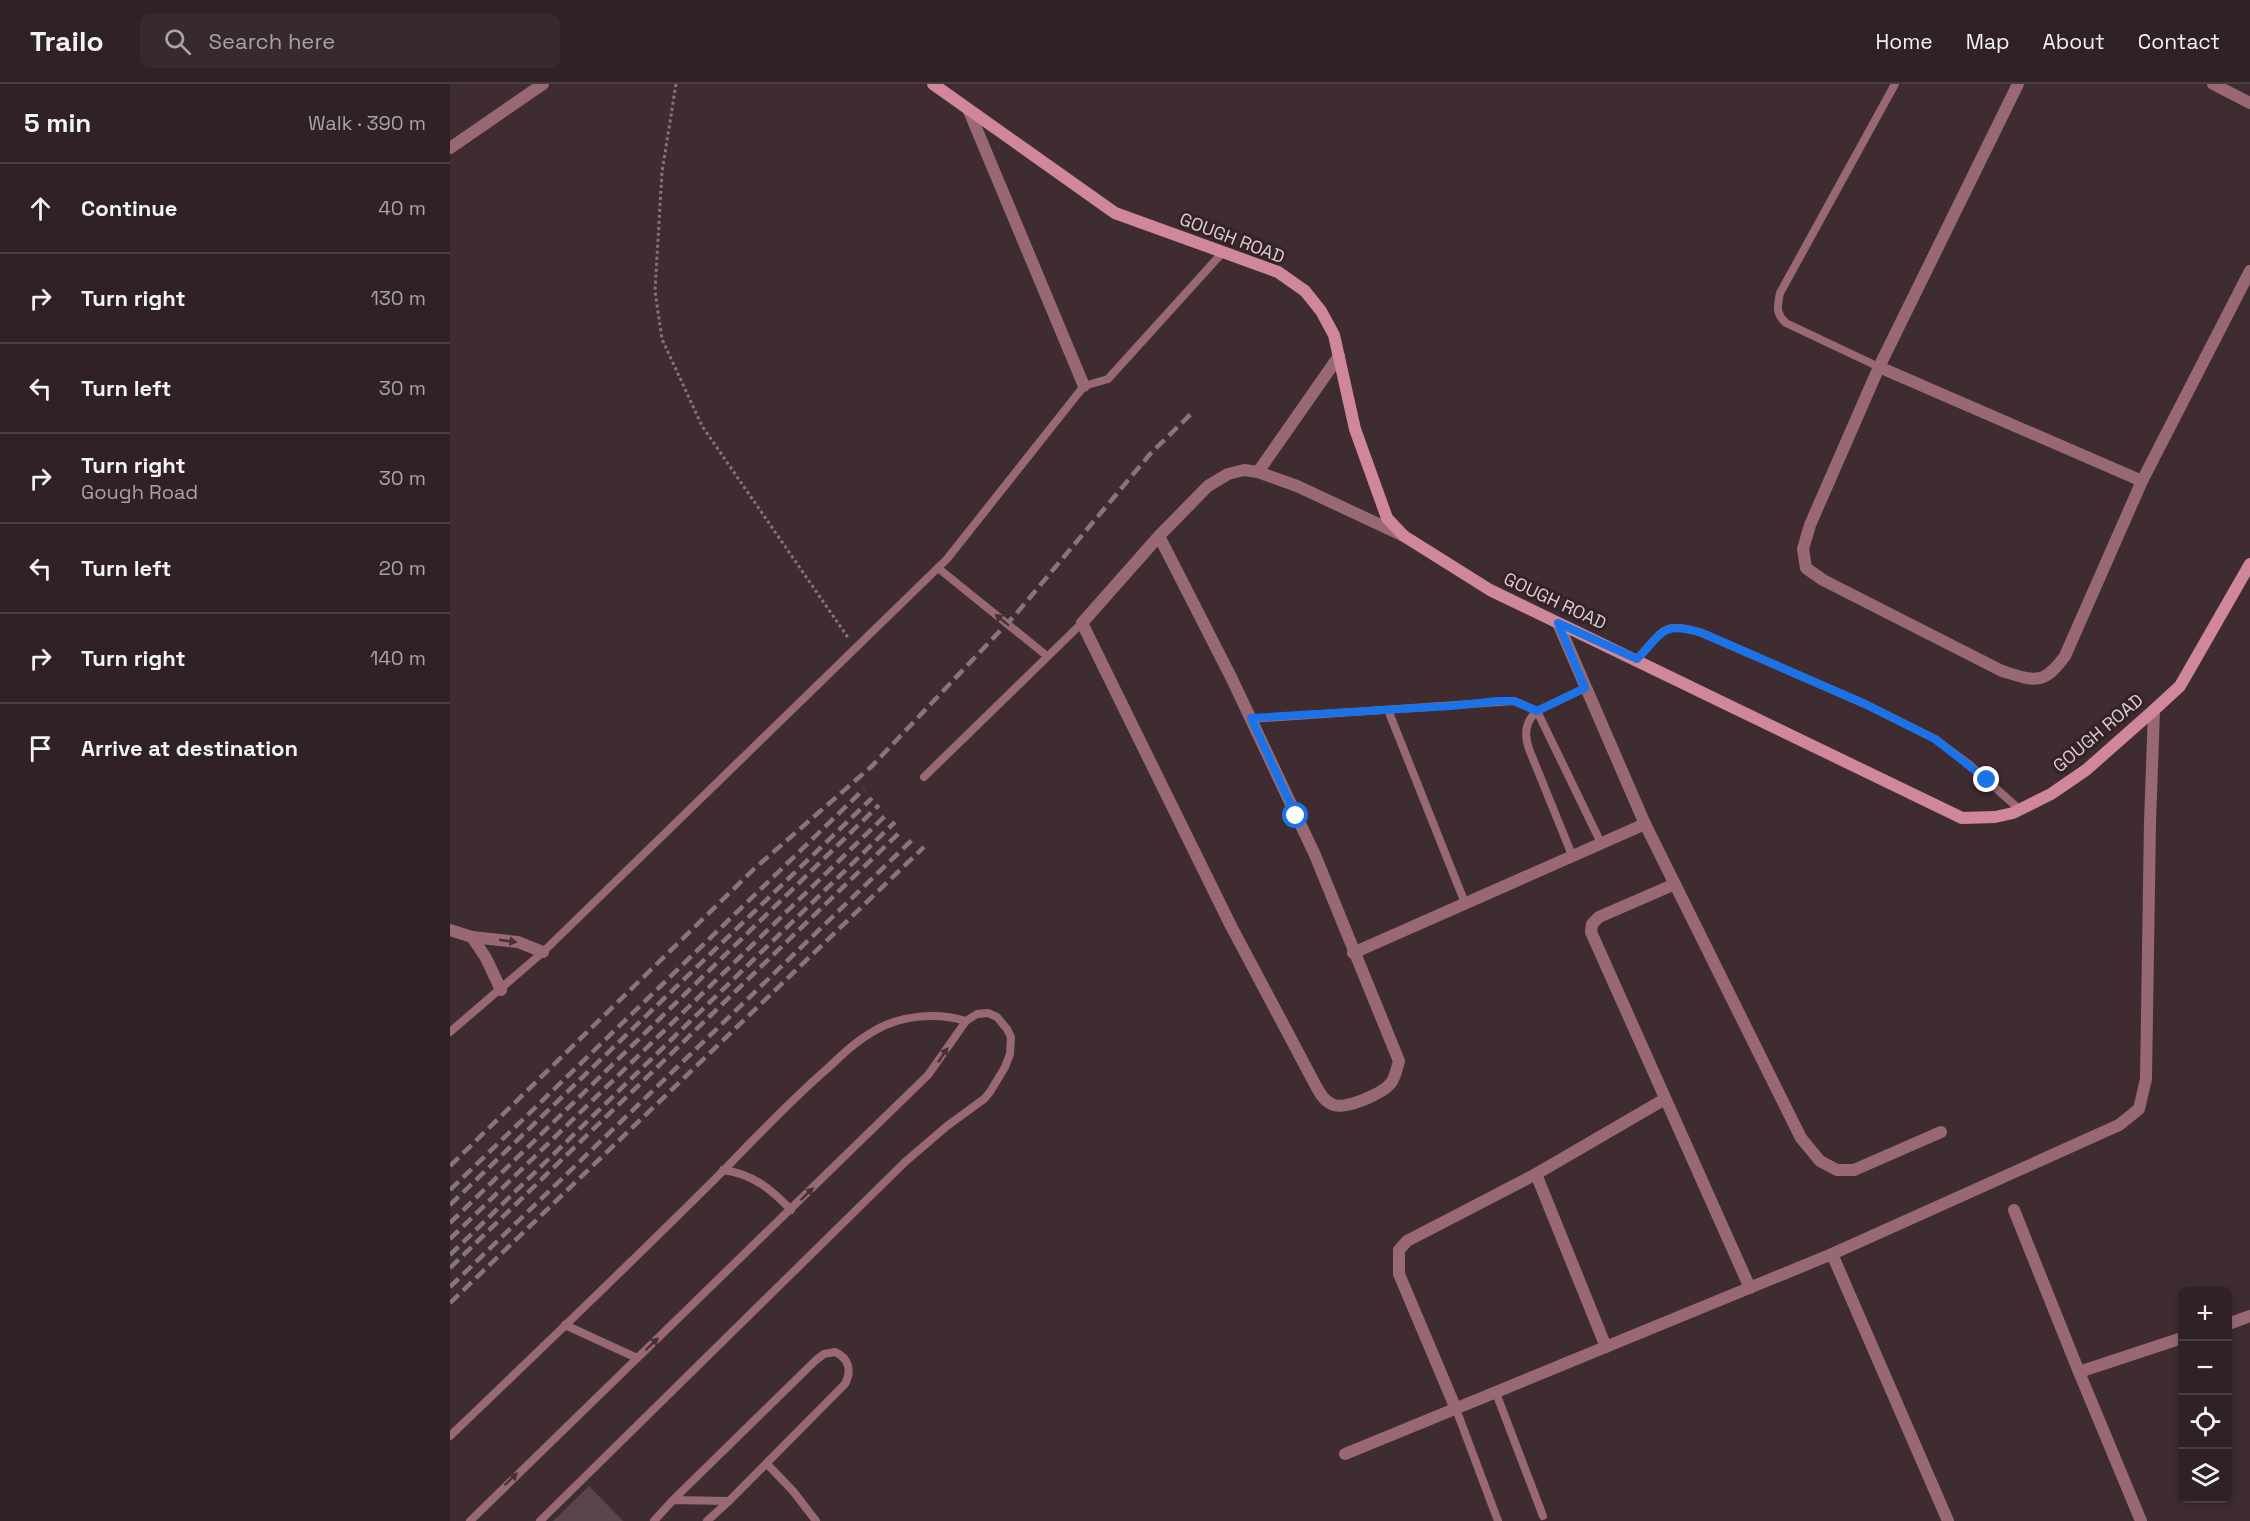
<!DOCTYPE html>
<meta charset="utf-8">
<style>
:root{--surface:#2f2125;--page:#37292d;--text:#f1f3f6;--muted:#a7a3a7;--line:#4a3e42}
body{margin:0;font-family:"Space Grotesk",sans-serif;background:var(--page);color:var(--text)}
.controls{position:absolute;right:18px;bottom:18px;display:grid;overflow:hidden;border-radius:9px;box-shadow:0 3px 9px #0003}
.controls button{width:54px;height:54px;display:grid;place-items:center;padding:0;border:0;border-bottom:2px solid var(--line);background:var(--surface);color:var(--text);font:30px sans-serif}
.stop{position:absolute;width:18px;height:18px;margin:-14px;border:4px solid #1a73e8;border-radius:50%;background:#fff}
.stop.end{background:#1a73e8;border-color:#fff;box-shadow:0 2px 6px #0008}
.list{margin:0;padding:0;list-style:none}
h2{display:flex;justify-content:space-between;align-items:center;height:78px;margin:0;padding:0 24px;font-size:26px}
h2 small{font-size:20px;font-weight:400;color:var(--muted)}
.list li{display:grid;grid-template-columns:39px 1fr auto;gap:18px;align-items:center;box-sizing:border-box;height:90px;padding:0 24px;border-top:2px solid var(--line)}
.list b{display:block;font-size:22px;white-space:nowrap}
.list p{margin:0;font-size:20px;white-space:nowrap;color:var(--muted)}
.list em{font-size:20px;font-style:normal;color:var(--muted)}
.icon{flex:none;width:33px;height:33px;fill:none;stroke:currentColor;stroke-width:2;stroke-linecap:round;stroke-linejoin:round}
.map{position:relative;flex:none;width:1800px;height:1437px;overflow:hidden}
header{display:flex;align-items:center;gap:36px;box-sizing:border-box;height:84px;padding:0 30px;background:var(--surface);border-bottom:2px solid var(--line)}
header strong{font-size:28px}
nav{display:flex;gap:33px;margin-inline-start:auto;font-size:21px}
.search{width:420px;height:54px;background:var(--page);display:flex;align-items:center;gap:15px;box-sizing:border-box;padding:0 21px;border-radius:9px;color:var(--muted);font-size:22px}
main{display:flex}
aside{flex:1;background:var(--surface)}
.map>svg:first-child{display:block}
</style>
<header>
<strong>Trailo</strong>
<div class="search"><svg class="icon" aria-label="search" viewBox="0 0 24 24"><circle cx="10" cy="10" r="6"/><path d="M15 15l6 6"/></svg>Search here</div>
<nav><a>Home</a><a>Map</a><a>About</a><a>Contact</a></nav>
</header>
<main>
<aside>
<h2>5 min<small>Walk · 390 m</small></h2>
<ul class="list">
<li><svg class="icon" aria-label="ahead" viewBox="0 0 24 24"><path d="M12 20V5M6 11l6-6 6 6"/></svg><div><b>Continue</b></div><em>40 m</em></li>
<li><svg class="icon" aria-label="right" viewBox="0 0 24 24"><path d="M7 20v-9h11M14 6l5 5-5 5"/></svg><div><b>Turn right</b></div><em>130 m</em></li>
<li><svg class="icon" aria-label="left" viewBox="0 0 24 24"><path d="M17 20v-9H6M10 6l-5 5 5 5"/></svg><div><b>Turn left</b></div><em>30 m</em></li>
<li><svg class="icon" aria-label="right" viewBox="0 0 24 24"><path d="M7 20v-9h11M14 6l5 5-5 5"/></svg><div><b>Turn right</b><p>Gough Road</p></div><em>30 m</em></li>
<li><svg class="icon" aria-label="left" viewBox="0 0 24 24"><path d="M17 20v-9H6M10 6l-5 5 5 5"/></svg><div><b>Turn left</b></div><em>20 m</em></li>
<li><svg class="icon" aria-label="right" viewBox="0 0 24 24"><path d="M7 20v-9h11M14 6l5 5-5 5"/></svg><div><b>Turn right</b></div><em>140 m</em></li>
<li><svg class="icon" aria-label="arrive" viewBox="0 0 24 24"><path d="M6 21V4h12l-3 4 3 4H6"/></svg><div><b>Arrive at destination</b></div></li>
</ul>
</aside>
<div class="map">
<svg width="1800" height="1437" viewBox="0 0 1800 1437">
<rect width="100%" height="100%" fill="#3f2c31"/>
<!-- building -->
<path fill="#59454a" d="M 139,1402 L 173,1437 L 103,1437 Z"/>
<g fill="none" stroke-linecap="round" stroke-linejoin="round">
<!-- path -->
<path stroke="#847479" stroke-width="3" stroke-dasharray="3 3" stroke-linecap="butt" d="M 226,0 L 212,88 L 205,207 L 212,255 L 252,342 L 399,555"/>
<!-- lane -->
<g stroke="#986975" stroke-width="8">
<path d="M 1429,283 L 1336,239 C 1326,230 1327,223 1330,209 L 1445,0"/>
<path d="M 488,484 L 597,572"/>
<path d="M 1187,575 C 1213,548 1212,536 1252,549 L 1415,620 L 1485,655 L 1521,682 L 1569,725"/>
<path d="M 938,626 L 1015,819"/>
<path d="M 801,635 L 1064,617 L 1087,627 L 1151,759"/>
<path d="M 474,693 L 632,539"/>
<path d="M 1122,771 L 1079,665 C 1074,650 1075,638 1087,627 L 1135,604"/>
<path d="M 0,948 L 93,868 L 497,475 L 634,302 L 658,295 L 773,168"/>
<path d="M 273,1086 C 303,1090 321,1105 341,1126"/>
<path d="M 115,1241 L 187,1274"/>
<path d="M 1046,1309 L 1093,1432"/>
<path d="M 1006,1325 L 1048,1437"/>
<path d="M 0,1352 C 92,1264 184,1176 274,1086 C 308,1051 341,1016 378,984 C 392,971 406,957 424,947 C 451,931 487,928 516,937"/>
<path d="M 317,1380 L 343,1407 L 366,1437"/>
<path d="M 20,1437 L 478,991 L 516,937 L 527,930 L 538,929 L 547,933 L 557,945 L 561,953 L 560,970 L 555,983 L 540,1008 L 534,1015 L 497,1042 L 455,1078 L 90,1437"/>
<path d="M 204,1437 L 223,1416 L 279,1417 L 395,1300 C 402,1287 399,1274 385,1268 L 374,1270 L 366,1276 L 223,1416"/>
<path d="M 257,1437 L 279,1417"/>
</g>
<!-- street -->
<g stroke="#986975" stroke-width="12">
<path d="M 1568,0 L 1429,283 L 1360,441 L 1353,465 L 1356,484 L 1373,496 L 1552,587 C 1585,597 1593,602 1615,572 L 1692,397 L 1800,187"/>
<path d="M 1763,0 L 1800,19"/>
<path d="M 519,27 L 634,302"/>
<path d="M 0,64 L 93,0"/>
<path d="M 1429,283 L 1692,397"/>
<path d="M 808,388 L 889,272"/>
<path d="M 709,452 L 781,593 L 865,771 L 949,977 C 947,984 945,994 941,999 C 932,1010 897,1025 884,1021 C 875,1018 871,1011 867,1004 L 781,842 L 632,539 L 709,452 L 758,402 L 778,390 L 794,386 L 808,388 L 847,402 L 954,452"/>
<path d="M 1108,539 L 1195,740 L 1351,1054 L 1370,1077 L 1387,1086 L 1404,1086 L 1491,1048"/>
<path d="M 1225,800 L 1149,833 L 1142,840 L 1141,848 L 1300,1204"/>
<path d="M 0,846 L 22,853 L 68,858 L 93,868"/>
<path d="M 22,853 L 36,874 L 51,906"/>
<path d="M 903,869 L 1195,740"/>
<path d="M 1086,1090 L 1156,1263"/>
<path d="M 1564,1126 L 1629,1288"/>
<path d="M 1382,1170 L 1498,1437"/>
<path d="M 1778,1240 L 1800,1232"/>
<path d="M 1006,1325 L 949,1190 L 949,1166 L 957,1157 L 1086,1090 L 1215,1015"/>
<path d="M 895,1370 L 1382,1170 L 1669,1041 L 1689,1025 L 1696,995 L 1700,739 L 1704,626"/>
<path d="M 1691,1437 L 1629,1288 L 1732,1254"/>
</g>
<!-- secondary -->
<path stroke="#d1879b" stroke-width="12" d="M 483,0 L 665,129 L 828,188 L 855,207 L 871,227 L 884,251 L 905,345 L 937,434 L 954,452 L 1040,506 L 1512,734 L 1545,733 L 1563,729 L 1601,710 L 1636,686 L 1704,626 L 1730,602 L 1800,480"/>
<!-- rail -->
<g stroke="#85767a" stroke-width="4.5" stroke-dasharray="12 6" stroke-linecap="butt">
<path d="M 0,1082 L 304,785 L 422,682 L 566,530 L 701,369 L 744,327"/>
<path d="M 0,1106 L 414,705"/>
<path d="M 0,1121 L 422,714"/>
<path d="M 0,1139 L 429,721"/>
<path d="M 0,1155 L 437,730"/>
<path d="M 0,1171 L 445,738"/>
<path d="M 0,1184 L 452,746"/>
<path d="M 0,1203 L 464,754"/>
<path d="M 0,1219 L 474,763"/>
</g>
</g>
<!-- one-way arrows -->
<defs><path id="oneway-solid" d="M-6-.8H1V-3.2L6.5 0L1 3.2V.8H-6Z" transform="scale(1.5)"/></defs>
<g fill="#483037">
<use href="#oneway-solid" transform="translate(552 536) rotate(-141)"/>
<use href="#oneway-solid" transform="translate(58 857) rotate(8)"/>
<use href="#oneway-solid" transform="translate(493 971) rotate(-56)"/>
<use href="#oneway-solid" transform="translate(357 1110) rotate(-44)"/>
<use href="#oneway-solid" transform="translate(202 1260) rotate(-44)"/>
<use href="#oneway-solid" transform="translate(61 1395) rotate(-44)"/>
</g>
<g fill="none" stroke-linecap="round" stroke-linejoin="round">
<!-- route -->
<path stroke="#1a73e8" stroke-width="8" d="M 846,732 L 801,634 L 1001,622 L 1048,617 L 1064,617 L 1087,627 L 1135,604 L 1108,539 L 1187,575 C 1213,548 1212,537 1252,549 L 1415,620 L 1485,655 L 1537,696"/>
</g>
<g text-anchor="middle" stroke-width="6" stroke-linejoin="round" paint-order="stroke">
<!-- street labels -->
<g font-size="18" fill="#dbcfd2" stroke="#342227">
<text transform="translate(782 154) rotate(21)" y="6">GOUGH ROAD</text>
<text transform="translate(1105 517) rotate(25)" y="6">GOUGH ROAD</text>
<text transform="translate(1648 649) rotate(-40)" y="6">GOUGH ROAD</text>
</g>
</g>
</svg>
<div class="controls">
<button>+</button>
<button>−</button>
<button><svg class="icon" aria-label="locate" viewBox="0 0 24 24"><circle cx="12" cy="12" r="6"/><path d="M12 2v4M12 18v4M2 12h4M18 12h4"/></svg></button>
<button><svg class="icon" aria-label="layers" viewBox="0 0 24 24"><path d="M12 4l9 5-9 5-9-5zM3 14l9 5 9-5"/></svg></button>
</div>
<div class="stop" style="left:846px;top:732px"></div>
<div class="stop end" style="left:1537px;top:696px"></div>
</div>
</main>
